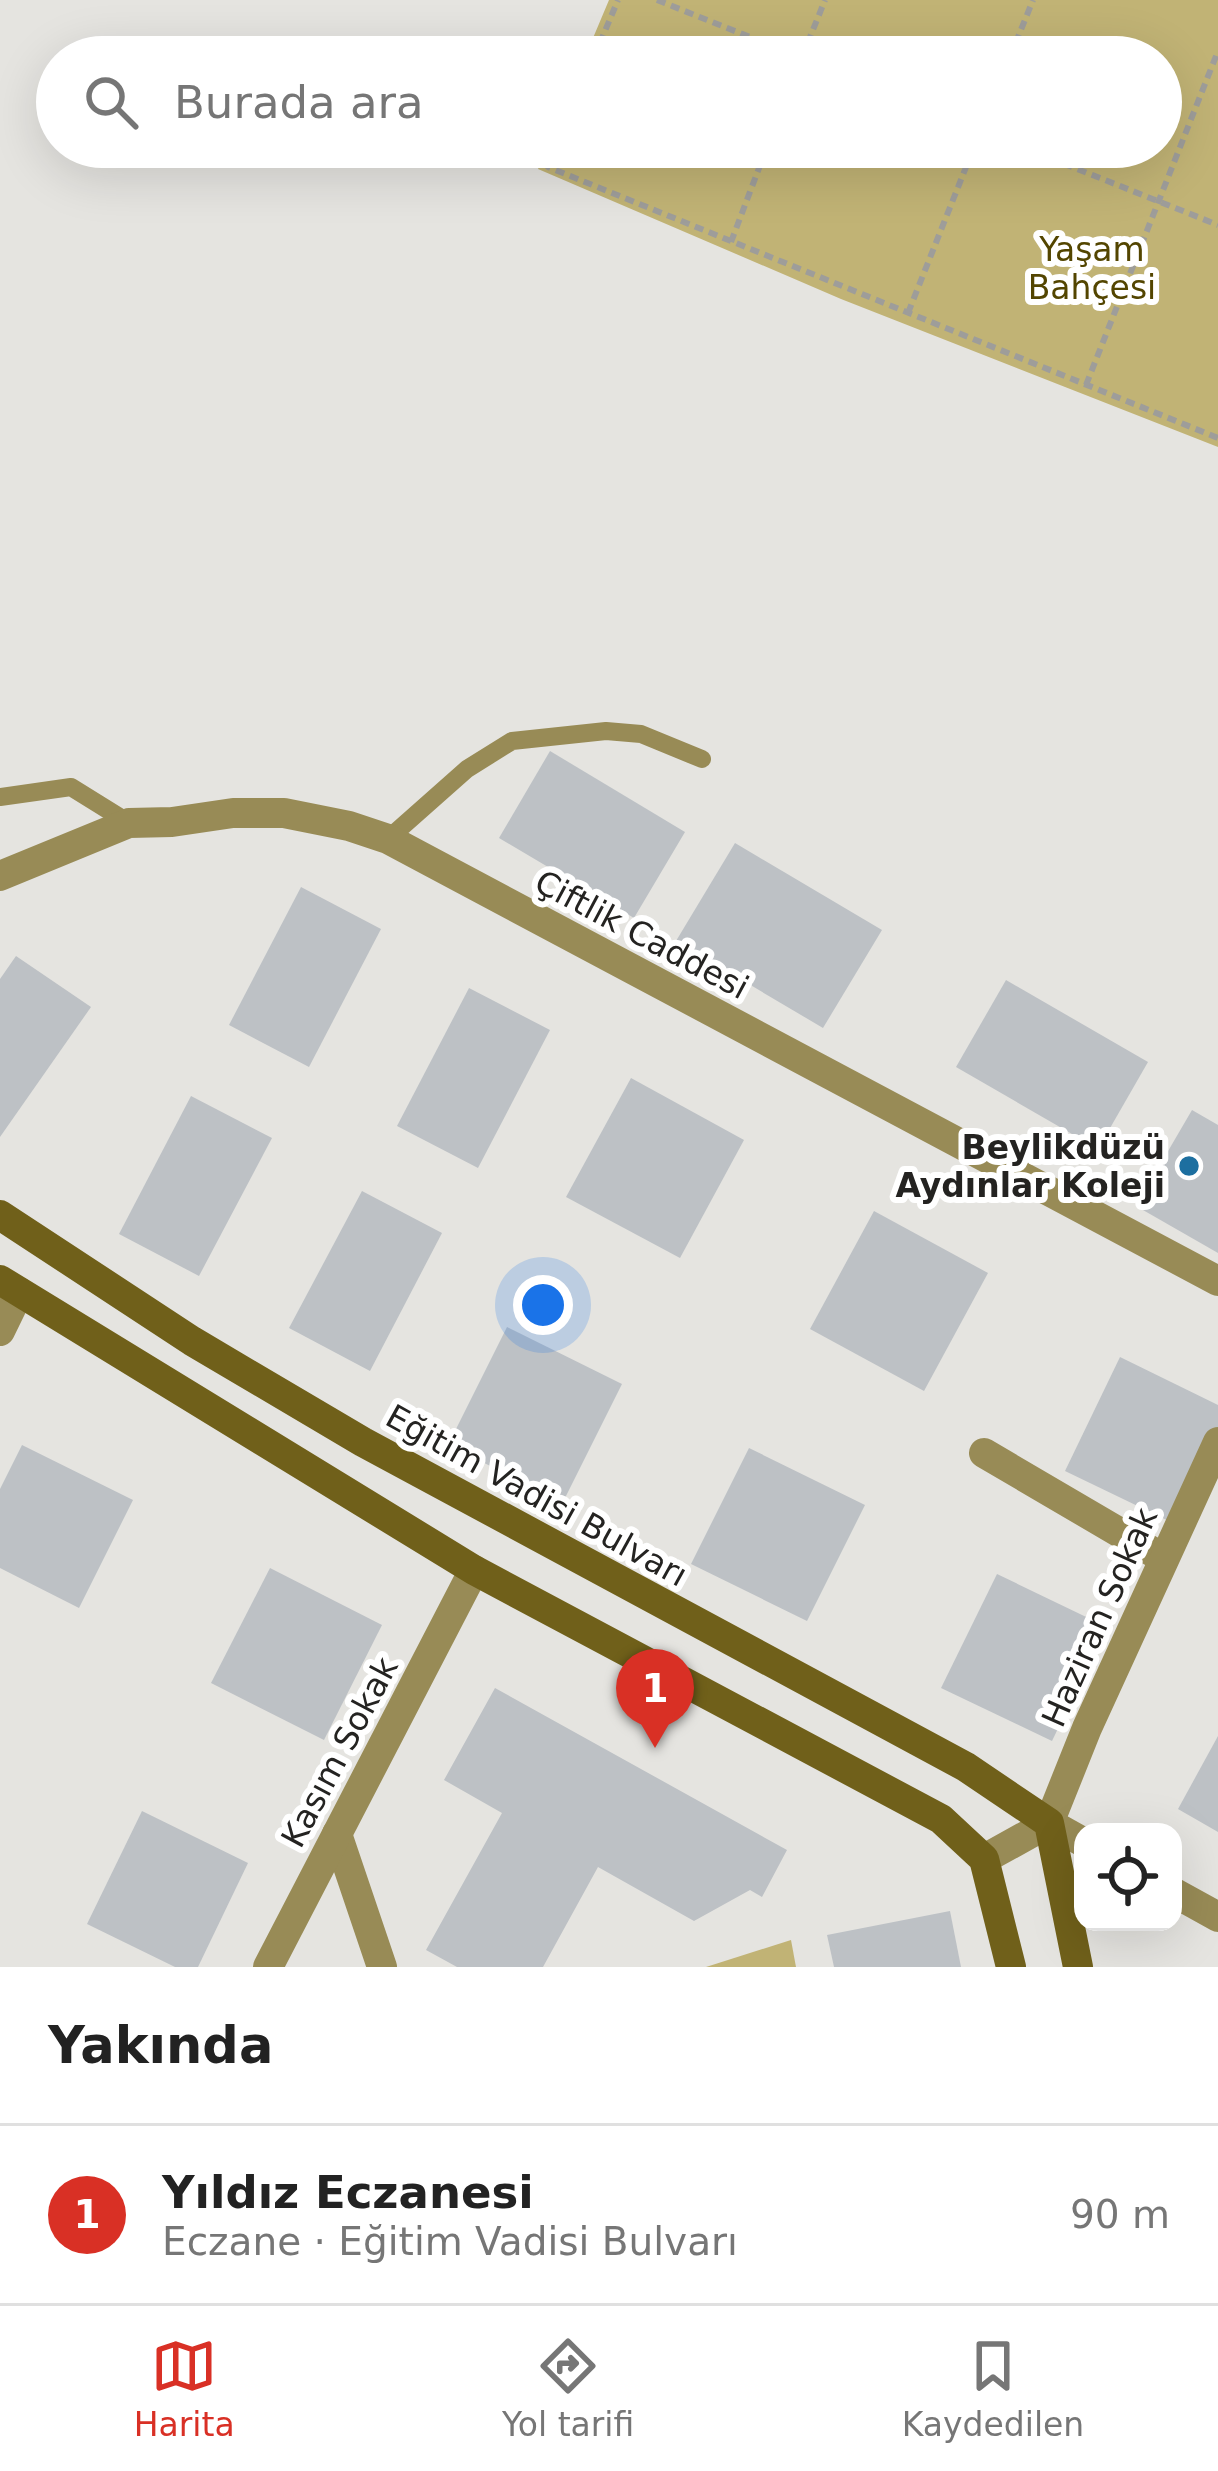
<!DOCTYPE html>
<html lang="tr">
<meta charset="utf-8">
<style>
:root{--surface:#fff;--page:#f2f2f2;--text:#222;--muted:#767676;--line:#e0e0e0;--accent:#d93025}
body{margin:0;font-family:"DejaVu Sans",sans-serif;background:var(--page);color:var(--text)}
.controls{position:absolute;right:36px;bottom:36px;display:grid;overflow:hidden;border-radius:24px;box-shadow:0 12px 48px #0002}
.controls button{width:108px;height:108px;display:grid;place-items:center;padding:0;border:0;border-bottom:3px solid var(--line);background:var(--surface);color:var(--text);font:60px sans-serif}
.you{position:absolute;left:543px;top:1305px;width:42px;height:42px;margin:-30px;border:9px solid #fff;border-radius:50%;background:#1a73e8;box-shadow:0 0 0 18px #1a73e833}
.badge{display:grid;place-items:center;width:78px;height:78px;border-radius:50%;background:var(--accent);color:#fff;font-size:39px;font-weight:700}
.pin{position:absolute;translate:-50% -99px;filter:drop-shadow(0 3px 6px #0008)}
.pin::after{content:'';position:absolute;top:63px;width:42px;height:36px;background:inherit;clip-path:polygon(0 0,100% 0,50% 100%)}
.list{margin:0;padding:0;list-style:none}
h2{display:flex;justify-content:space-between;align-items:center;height:156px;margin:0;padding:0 48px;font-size:51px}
h2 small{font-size:39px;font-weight:400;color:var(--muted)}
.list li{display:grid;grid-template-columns:78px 1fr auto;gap:36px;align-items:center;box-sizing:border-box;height:180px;padding:0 48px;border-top:3px solid var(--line)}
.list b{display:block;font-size:45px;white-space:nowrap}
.list p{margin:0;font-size:39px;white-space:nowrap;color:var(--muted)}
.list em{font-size:39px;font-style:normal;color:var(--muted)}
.icon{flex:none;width:66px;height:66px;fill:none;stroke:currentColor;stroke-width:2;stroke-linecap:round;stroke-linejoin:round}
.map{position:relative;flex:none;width:1218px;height:1967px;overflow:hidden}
.search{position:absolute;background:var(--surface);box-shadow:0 12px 48px #0002;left:36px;right:36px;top:36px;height:132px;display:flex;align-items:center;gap:30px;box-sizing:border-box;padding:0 42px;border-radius:66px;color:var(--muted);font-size:45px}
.sheet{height:336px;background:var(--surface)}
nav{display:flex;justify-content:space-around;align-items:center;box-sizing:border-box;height:168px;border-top:3px solid var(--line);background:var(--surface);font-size:33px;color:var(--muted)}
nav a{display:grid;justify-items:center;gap:6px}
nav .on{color:var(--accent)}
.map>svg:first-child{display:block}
</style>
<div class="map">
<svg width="1218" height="1967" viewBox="0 0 1218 1967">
<rect width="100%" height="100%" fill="#e5e4e0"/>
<!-- green -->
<g fill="#c1b375">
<path d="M 609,0 L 1218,0 L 1218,447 L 841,299 L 538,169 L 547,147 L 1161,147 L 1161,57 L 585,57 Z"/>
<path d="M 791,1940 L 796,1967 L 706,1967 Z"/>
</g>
<!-- building -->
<g fill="#bdc1c5">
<path d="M 550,751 L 685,832 L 634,918 L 499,838 Z"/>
<path d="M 735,843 L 882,930 L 823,1028 L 676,941 Z"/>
<path d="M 301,887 L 381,929 L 309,1067 L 229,1025 Z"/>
<path d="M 16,956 L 91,1007 L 0,1137 L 0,979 Z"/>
<path d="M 1006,980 L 1148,1062 L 1098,1149 L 956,1067 Z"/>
<path d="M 469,988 L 550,1030 L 478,1168 L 397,1126 Z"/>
<path d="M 631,1078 L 744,1140 L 680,1258 L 566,1197 Z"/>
<path d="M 191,1096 L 272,1138 L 199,1276 L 119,1234 Z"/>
<path d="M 1192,1110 L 1218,1125 L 1218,1253 L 1136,1206 Z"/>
<path d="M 362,1191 L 442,1233 L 370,1371 L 289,1328 Z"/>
<path d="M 874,1211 L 988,1273 L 924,1391 L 810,1329 Z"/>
<path d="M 507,1327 L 622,1384 L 563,1502 L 448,1445 Z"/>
<path d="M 1120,1357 L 1218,1405 L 1218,1436 L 1175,1524 L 1065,1471 Z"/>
<path d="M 22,1445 L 133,1500 L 79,1608 L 0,1568 L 0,1489 Z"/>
<path d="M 749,1448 L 865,1505 L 807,1621 L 691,1564 Z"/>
<path d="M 270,1568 L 382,1625 L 324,1740 L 211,1683 Z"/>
<path d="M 997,1574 L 1107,1627 L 1052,1741 L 941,1688 Z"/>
<path d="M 495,1688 L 787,1850 L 762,1897 L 750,1890 L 694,1921 L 598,1867 L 543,1967 L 457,1967 L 426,1950 L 502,1813 L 444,1780 Z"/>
<path d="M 1218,1736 L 1218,1832 L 1178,1809 Z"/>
<path d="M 142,1811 L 248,1863 L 198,1967 L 175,1967 L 87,1924 Z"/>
<path d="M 950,1911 L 961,1967 L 834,1967 L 827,1935 Z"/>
</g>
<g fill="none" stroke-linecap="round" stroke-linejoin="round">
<!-- path -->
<g stroke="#9e9d9a" stroke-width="6" stroke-dasharray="9 6" stroke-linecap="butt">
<path d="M 657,0 L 800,57"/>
<path d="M 594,57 L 618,0"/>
<path d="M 802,57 L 825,0"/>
<path d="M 1010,57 L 1033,0"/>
<path d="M 556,147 L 548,167 L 1218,438"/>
<path d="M 1022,147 L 1218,225"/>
<path d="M 731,242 L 767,147"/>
<path d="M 908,313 L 974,147"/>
<path d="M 1086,385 L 1218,51"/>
</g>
<!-- service -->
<g stroke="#988b56" stroke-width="18">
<path d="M 0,797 L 71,787 L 129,823"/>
<path d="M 388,839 L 467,769 L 512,741 L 606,731 L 641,734 L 702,759"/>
</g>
<!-- minor -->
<g stroke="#988b56" stroke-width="30">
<path d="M 0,1331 L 19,1292"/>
<path d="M 984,1453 L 1163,1558"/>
<path d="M 1049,1823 L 1087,1728 L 1218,1442"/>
<path d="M 1049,1823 L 1083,1842"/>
<path d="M 337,1834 L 382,1967"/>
<path d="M 984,1859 L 1049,1823"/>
<path d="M 1173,1892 L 1218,1917"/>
<path d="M 268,1967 L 474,1570"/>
</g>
<!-- tertiary -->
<path stroke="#988b56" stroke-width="30" d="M 0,876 L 129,823 L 172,822 L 233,813 L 284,813 L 349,826 L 388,839 L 1218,1281"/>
<!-- secondary -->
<g stroke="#70601a" stroke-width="30">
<path d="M 0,1215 L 192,1341 L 363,1442 L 966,1767 L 1049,1823 L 1078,1967"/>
<path d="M 0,1280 L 474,1570 L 941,1819 L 984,1859 L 1011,1967"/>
</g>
</g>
<!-- markers -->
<circle fill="#1d6fa0" stroke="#fff" stroke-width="4.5" cx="1189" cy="1166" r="12"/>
<g text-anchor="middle" stroke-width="12" stroke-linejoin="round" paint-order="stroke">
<!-- park labels -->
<g font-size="33" fill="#534500" stroke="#fff">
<text x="1092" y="261">Yaşam<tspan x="1092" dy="38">Bahçesi</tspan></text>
</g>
<!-- street labels -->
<g font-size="33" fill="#242321" stroke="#fff">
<text transform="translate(642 934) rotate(28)" y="12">Çiftlik Caddesi</text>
<text transform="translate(537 1495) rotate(29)" y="12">Eğitim Vadisi Bulvarı</text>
<text transform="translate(1099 1617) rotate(-66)" y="12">Haziran Sokak</text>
<text transform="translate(339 1752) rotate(-62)" y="12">Kasım Sokak</text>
</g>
<!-- poi labels -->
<g font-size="33" font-weight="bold" fill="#242321" stroke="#fff" text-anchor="end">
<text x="1165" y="1159">Beylikdüzü<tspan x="1165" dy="38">Aydınlar Koleji</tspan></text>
</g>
</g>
</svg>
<div class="controls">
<button><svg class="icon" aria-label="locate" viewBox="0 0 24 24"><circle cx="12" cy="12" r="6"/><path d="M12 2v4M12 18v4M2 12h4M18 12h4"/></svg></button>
</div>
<div class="you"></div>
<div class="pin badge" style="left:655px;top:1748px">1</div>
<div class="search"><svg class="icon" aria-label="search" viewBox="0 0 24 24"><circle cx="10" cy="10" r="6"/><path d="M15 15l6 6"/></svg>Burada ara</div>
</div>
<section class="sheet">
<h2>Yakında<small></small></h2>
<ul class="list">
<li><span class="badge">1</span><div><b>Yıldız Eczanesi</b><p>Eczane · Eğitim Vadisi Bulvarı</p></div><em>90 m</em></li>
</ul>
</section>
<nav>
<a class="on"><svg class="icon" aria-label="map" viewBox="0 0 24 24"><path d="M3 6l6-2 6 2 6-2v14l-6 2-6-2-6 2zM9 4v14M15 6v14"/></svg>Harita</a>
<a><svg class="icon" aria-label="directions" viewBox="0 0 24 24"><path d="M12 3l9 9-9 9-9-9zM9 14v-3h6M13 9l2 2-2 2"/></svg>Yol tarifi</a>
<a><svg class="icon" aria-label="saved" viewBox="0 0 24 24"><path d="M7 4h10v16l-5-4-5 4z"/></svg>Kaydedilen</a>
</nav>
